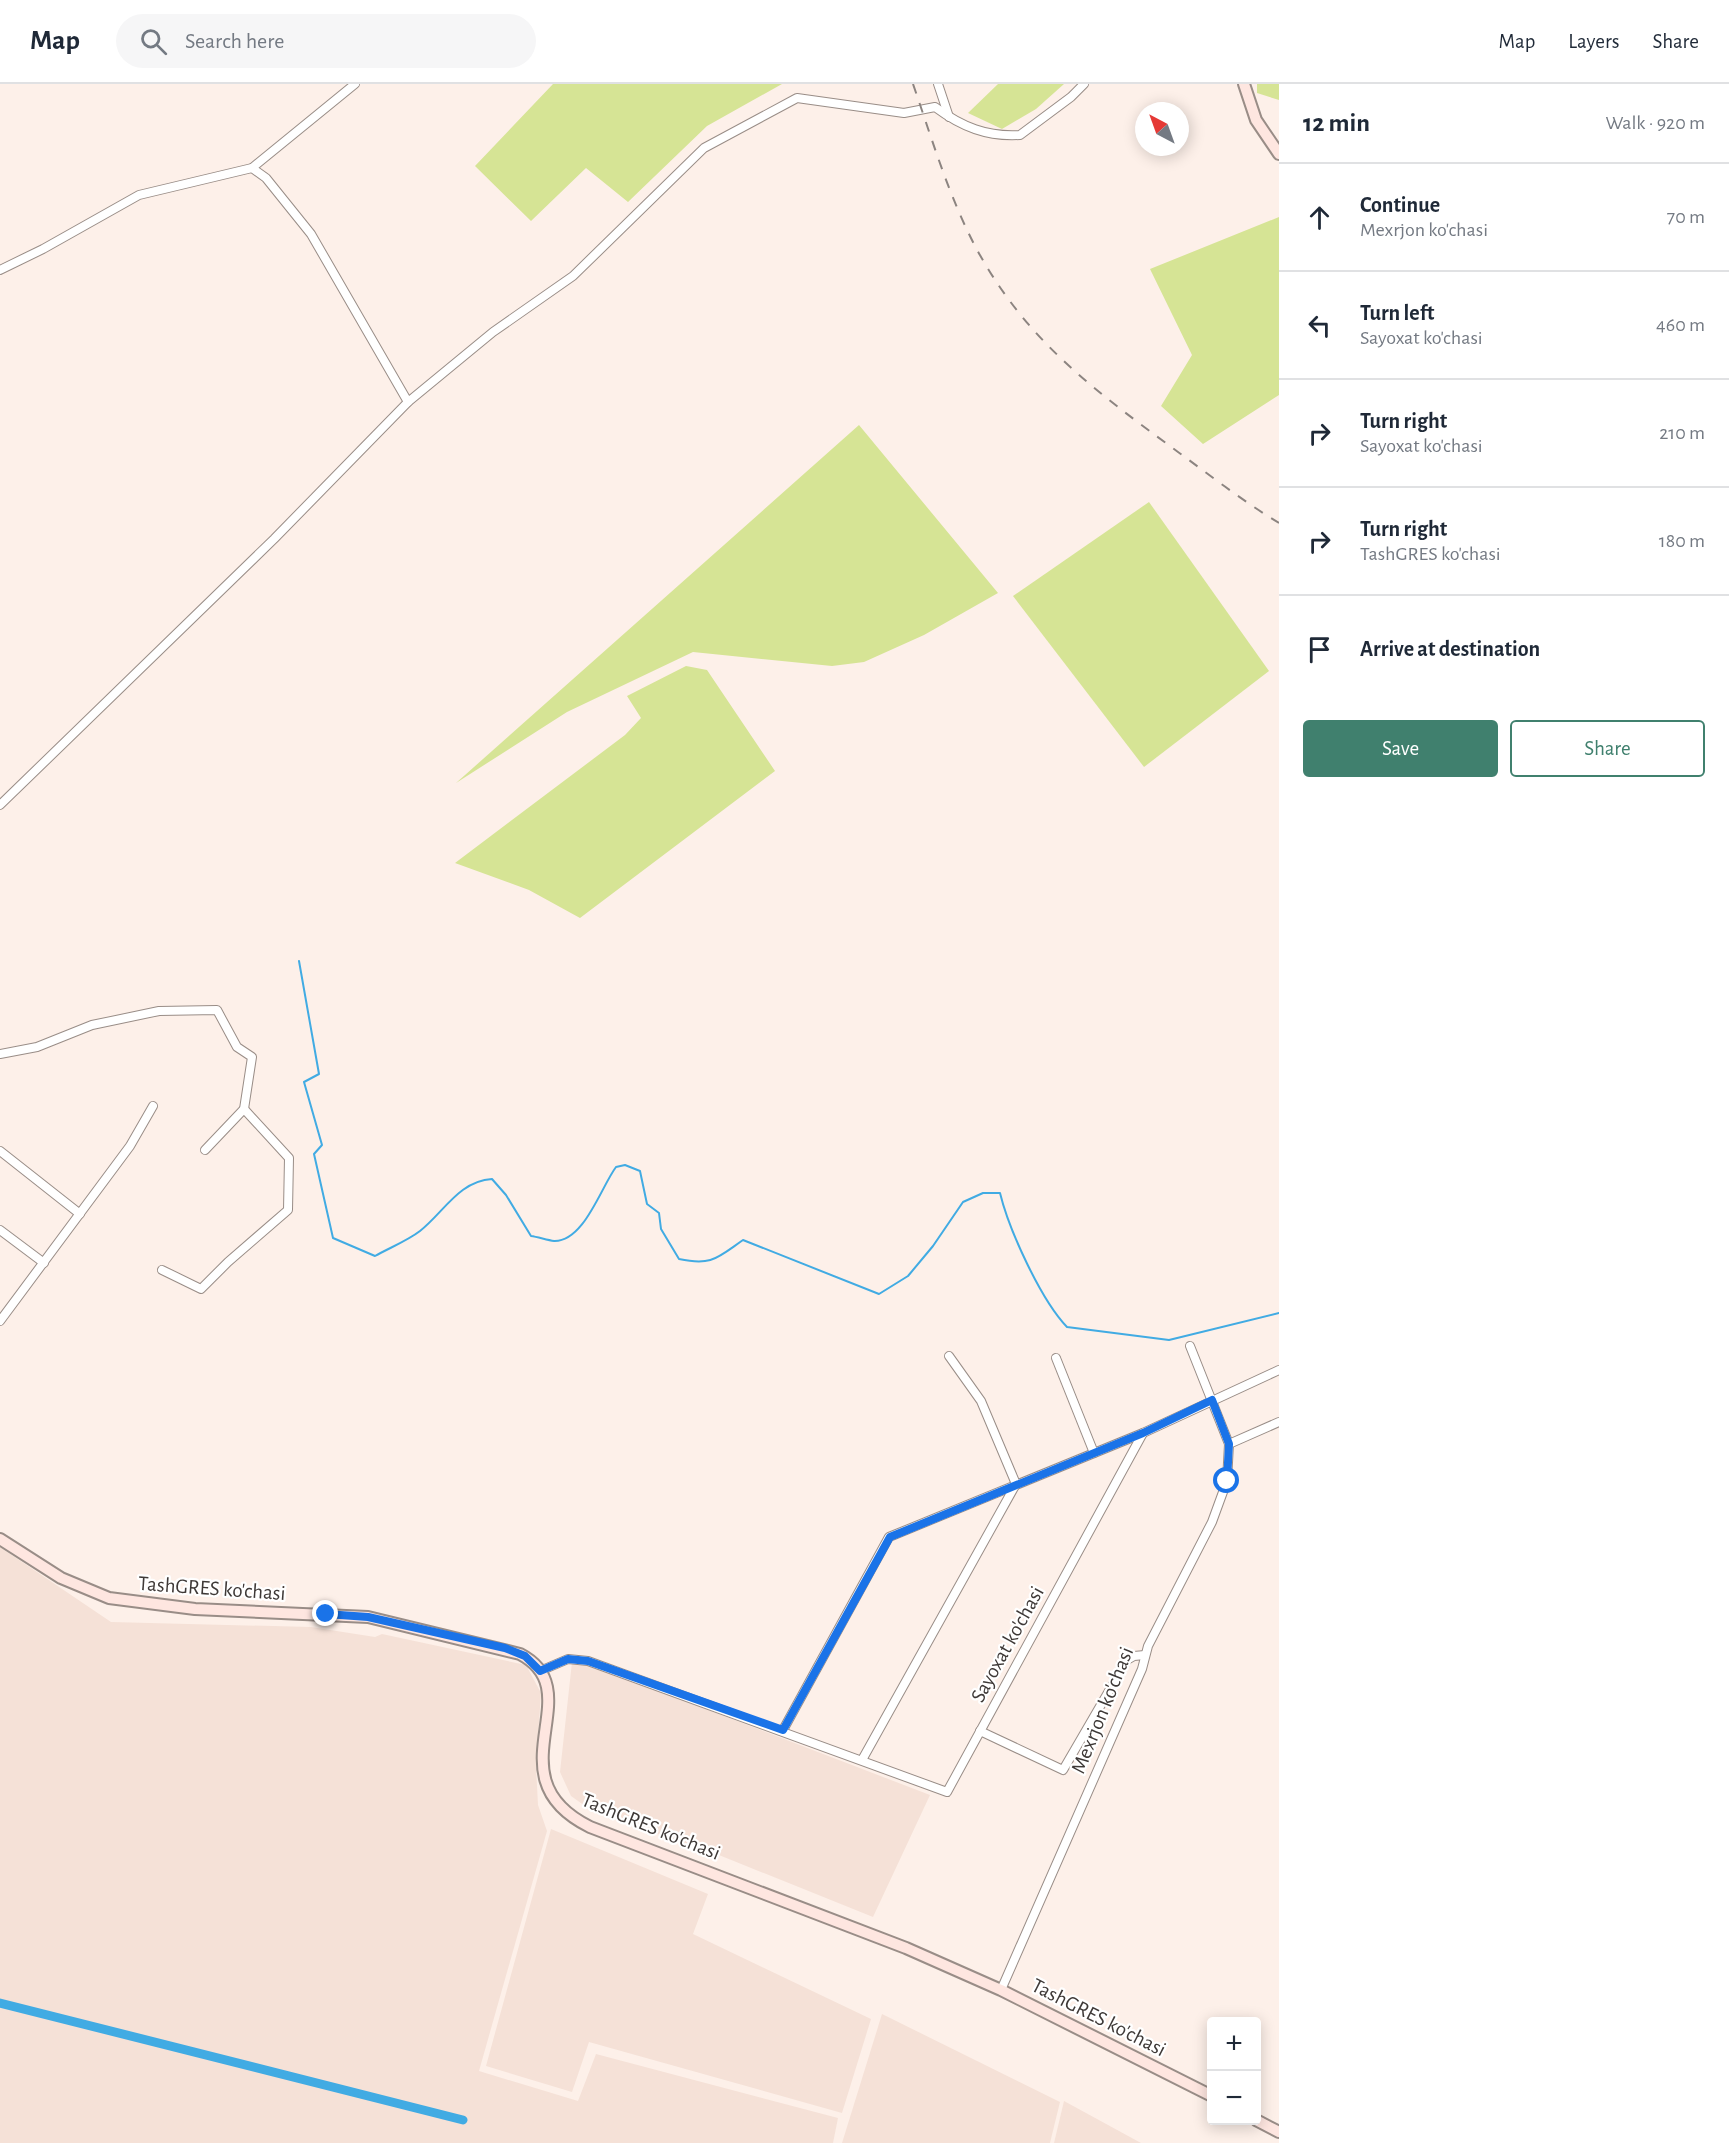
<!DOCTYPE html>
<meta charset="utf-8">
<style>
:root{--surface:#fff;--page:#f6f6f7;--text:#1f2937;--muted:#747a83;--line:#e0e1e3;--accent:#40806e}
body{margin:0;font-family:"Alegreya Sans",sans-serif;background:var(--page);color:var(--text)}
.controls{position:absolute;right:18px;bottom:18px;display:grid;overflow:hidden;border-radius:6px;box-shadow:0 3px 15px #0003}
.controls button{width:54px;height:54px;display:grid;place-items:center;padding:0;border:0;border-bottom:2px solid var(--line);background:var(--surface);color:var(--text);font:30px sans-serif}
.compass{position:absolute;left:1135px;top:18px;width:54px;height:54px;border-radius:50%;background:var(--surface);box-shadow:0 3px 15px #0003;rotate:319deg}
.stop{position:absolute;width:18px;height:18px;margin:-14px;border:4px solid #1a73e8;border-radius:50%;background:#fff}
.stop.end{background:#1a73e8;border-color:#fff;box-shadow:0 2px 6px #0008}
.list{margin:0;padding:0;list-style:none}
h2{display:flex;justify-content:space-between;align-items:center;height:78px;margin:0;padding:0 24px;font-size:26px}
h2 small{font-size:20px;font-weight:400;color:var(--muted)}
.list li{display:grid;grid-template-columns:39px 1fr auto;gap:18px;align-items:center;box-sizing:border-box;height:108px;padding:0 24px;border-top:2px solid var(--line)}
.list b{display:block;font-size:22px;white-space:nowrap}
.list p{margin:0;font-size:20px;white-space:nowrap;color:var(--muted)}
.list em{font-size:20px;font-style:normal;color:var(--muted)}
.actions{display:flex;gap:12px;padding:18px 24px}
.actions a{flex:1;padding:14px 0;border:2px solid var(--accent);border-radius:6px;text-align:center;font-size:21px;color:var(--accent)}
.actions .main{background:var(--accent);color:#fff}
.icon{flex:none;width:33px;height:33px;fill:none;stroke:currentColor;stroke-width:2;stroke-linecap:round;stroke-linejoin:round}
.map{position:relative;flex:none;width:1279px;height:2059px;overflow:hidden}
header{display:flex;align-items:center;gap:36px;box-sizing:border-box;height:84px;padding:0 30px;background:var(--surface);border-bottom:2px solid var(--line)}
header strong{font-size:28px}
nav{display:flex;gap:33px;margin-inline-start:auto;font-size:21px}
.search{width:420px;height:54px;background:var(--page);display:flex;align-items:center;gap:15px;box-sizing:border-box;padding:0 21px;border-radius:33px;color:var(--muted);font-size:22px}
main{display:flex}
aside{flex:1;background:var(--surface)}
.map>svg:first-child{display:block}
</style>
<header>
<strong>Map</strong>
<div class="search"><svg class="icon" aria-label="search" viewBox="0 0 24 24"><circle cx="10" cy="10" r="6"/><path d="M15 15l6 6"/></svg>Search here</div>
<nav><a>Map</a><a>Layers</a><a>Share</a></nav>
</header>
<main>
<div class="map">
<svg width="1279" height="2059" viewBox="0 0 1279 2059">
<rect width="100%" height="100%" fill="#fdf0e9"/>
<!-- built -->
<g fill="#f5e1d7">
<path d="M 0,1463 L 111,1538 L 311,1543 L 375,1553 L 382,1550 L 526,1581 L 541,1609 L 536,1682 L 538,1721 L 547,1747 L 479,1987 L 578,2017 L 596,1970 L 838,2034 L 833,2059 L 0,2059 Z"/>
<path d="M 572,1578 L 591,1581 L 930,1711 L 873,1833 L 709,1767 L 595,1729 L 571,1712 L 560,1688 Z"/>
<path d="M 551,1745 L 708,1810 L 693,1850 L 871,1935 L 842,2029 L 589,1958 L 572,2008 L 486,1982 Z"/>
<path d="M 882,1930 L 1060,2018 L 1050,2059 L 842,2059 Z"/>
<path d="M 1064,2017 L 1141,2059 L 1054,2059 Z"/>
</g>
<!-- green -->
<g fill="#d6e495">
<path d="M 553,0 L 782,0 L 707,42 L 628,118 L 586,84 L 531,137 L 475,82 Z"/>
<path d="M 998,0 L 1064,0 L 1036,25 L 1002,45 L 968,29 Z"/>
<path d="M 1257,0 L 1279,0 L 1279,16 L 1257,9 Z"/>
<path d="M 1279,133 L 1279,311 L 1203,360 L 1161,322 L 1192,271 L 1150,185 Z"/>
<path d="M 859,341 L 998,509 L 924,551 L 864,578 L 832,582 L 693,568 L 567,628 L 456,699 Z"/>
<path d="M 1149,418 L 1269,587 L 1144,683 L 1013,512 Z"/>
<path d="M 686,582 L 707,586 L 775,687 L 580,834 L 529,806 L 455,779 L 625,651 L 641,634 L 627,612 Z"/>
</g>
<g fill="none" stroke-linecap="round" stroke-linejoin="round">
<!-- stream -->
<path stroke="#41abe3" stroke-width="2" d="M 299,877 L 319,990 L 304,998 L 322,1061 L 314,1070 L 333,1154 L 375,1172 C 389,1164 407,1157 420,1147 C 444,1128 459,1097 492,1095 L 506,1111 L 531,1152 C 538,1153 547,1156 554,1157 C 584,1158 601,1103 616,1083 L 625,1081 L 640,1087 L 647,1120 L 659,1129 L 661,1145 L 679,1175 C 712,1182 717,1174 743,1156 L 879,1210 L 908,1192 L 933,1162 L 963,1118 L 983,1109 L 1000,1109 C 1009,1146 1041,1216 1067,1243 L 1169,1256 L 1279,1229"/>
<!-- canal -->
<path stroke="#41abe3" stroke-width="9" d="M 0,1919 L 463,2036"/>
<defs>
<g id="street">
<path d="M 938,0 L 949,33"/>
<path d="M 252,84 L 355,0"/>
<path d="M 0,186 L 43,165 L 139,111 L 252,84 L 266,94 L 311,150 L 408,318"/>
<path d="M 0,721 L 274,455 L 408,318 L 493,248 L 573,192 L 704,64 L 797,14 L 904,29 L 935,23 C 962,43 987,53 1020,51 L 1071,13 L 1084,0"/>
<path d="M 0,970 L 37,963 L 92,941 L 159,927 L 217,926 L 237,963 L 252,973 L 244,1025 L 205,1066"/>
<path d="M 0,1067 L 80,1130"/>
<path d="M 0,1146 L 44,1179"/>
<path d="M 162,1186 L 201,1205 L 228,1178 L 288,1126 L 289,1074 L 244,1025"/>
<path d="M 0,1237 L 130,1062 L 153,1022"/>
<path d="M 1056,1274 L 1094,1369"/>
<path d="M 1229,1360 L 1279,1338"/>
<path d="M 540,1587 L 568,1575 L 588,1577 L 947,1708 L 1143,1349"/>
<path d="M 783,1646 L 889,1453 L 1143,1349 L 1279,1286"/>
<path d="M 980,1647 L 1063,1686 L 1127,1576 L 1134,1572 L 1145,1571"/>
<path d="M 862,1676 L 1016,1400 L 981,1317 L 949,1272"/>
<path d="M 1001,1906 L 1142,1585 L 1148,1562 L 1212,1438 L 1227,1397 L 1229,1360 L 1190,1262"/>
</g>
<g id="secondary">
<path d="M 1244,0 L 1256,36 L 1279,70"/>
<path d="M 0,1455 L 61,1494 L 109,1514 L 195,1525 L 368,1533 L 520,1570 C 593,1608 489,1693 590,1743 L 906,1864 L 1001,1906 L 1212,2012"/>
<path d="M 1256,2036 L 1279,2048"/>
</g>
</defs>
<!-- street casing -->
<use href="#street" stroke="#998d87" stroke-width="10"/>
<!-- secondary casing -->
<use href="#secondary" stroke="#998d87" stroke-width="14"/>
<!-- street -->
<use href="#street" stroke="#fff" stroke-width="8"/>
<!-- secondary -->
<use href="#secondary" stroke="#fee6e0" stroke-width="10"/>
<!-- rail -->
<path stroke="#8c8480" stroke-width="2" stroke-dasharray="10 10" stroke-linecap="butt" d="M 913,0 C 932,55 948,110 975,162 C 1025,256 1094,306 1178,368 C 1211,392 1244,418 1279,439"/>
</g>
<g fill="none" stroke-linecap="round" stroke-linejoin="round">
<!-- route -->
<path stroke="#1a73e8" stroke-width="8" d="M 326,1530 L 368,1533 L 505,1564 L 525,1572 L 540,1587 L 568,1575 L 588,1577 L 783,1646 L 890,1453 L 1143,1349 L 1212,1316 L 1229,1360 L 1227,1397"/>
</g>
<g text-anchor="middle" stroke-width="4.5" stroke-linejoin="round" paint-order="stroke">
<!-- street labels -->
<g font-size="21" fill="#3e3937" stroke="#fff">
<text transform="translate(212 1504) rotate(4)" y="7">TashGRES ko'chasi</text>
<text transform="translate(1007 1560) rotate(-61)" y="7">Sayoxat ko'chasi</text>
<text transform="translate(1102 1626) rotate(-68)" y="7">Mexrjon ko'chasi</text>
<text transform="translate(651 1742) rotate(22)" y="7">TashGRES ko'chasi</text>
<text transform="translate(1099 1933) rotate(27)" y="7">TashGRES ko'chasi</text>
</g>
</g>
</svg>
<div class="controls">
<button>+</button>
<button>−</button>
</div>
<svg class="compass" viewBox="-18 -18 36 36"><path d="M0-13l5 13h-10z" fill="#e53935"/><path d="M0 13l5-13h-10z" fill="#747a83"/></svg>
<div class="stop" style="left:1227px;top:1397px"></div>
<div class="stop end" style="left:326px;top:1530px"></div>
</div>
<aside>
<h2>12 min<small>Walk · 920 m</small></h2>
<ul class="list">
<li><svg class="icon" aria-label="ahead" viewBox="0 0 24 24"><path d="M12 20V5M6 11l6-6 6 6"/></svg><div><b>Continue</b><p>Mexrjon ko'chasi</p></div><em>70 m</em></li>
<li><svg class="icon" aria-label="left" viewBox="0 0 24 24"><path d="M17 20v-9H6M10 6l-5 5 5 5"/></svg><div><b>Turn left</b><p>Sayoxat ko'chasi</p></div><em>460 m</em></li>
<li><svg class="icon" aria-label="right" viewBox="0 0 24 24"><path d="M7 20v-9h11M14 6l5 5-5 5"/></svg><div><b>Turn right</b><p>Sayoxat ko'chasi</p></div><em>210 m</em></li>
<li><svg class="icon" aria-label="right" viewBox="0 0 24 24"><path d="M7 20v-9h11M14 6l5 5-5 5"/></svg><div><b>Turn right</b><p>TashGRES ko'chasi</p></div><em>180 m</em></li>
<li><svg class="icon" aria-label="arrive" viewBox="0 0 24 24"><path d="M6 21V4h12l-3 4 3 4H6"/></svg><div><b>Arrive at destination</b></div></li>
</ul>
<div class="actions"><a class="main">Save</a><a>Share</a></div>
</aside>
</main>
